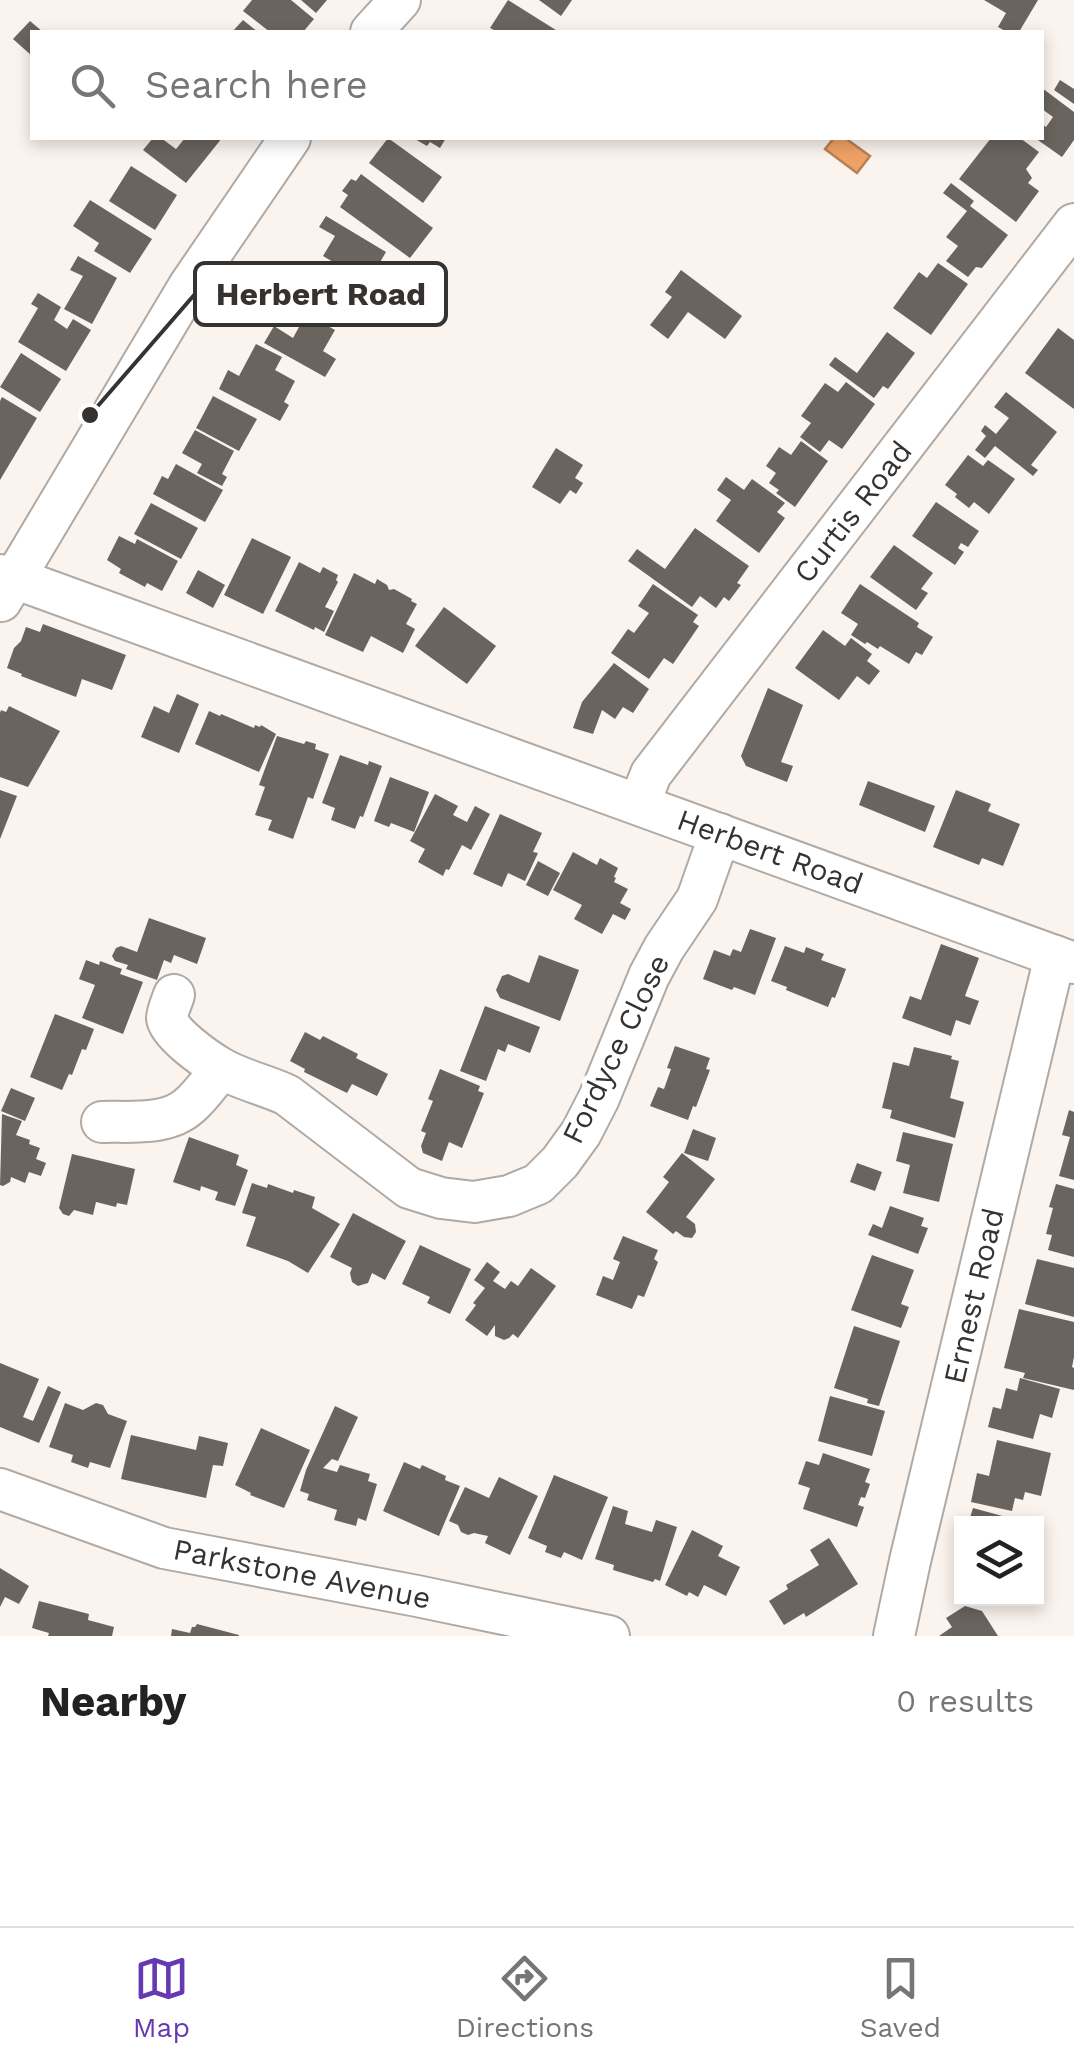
<!DOCTYPE html>
<style>
:root{--surface:#fff;--page:#f2f2f2;--text:#222;--muted:#767676;--line:#e0e0e0;--accent:#6539b1}
body{margin:0;font-family:"Work Sans",sans-serif;background:var(--page);color:var(--text)}
.controls{position:absolute;right:30px;bottom:30px;display:grid;overflow:hidden;border-radius:0px;box-shadow:0 5px 15px #0003}
.controls button{width:90px;height:90px;display:grid;place-items:center;padding:0;border:0;border-bottom:2px solid var(--line);background:var(--surface);color:var(--text);font:50px sans-serif}
.list{margin:0;padding:0;list-style:none}
h2{display:flex;justify-content:space-between;align-items:center;height:130px;margin:0;padding:0 40px;font-size:42px}
h2 small{font-size:32px;font-weight:400;color:var(--muted)}
.icon{flex:none;width:55px;height:55px;fill:none;stroke:currentColor;stroke-width:2;stroke-linecap:round;stroke-linejoin:round}
.map{position:relative;flex:none;width:1074px;height:1636px;overflow:hidden}
.search{position:absolute;background:var(--surface);box-shadow:0 5px 15px #0003;left:30px;right:30px;top:30px;height:110px;display:flex;align-items:center;gap:25px;box-sizing:border-box;padding:0 35px;border-radius:0px;color:var(--muted);font-size:38px}
.sheet{height:290px;background:var(--surface)}
nav{display:flex;justify-content:space-around;align-items:center;box-sizing:border-box;height:140px;border-top:2px solid var(--line);background:var(--surface);font-size:28px;color:var(--muted)}
nav a{display:grid;justify-items:center;gap:5px}
nav .on{color:var(--accent)}
.map>svg:first-child{display:block}
</style>
<div class="map">
<svg width="1074" height="1636" viewBox="0 0 1074 1636">
<rect width="100%" height="100%" fill="#fbf3ed"/>
<!-- water -->
<path fill="#f0a265" stroke="#b88055" stroke-width="2.5" d="M 834,138 L 845,138 L 870,156 L 857,173 L 825,149 Z"/>
<!-- building -->
<g fill="#6a645f">
<path d="M 252,0 L 291,0 L 314,19 L 303,32 L 270,32 L 243,11 Z"/>
<path d="M 301,0 L 327,0 L 316,13 Z"/>
<path d="M 508,0 L 559,32 L 498,32 L 490,28 Z"/>
<path d="M 539,0 L 572,0 L 561,16 Z"/>
<path d="M 984,0 L 1038,0 L 1019,32 L 1007,32 L 998,27 L 1006,13 Z"/>
<path d="M 243,20 L 258,32 L 232,32 Z"/>
<path d="M 30,21 L 43,32 L 32,32 L 32,56 L 13,39 Z"/>
<path d="M 1060,80 L 1074,89 L 1074,104 L 1054,90 Z"/>
<path d="M 1042,88 L 1074,112 L 1074,140 L 1062,157 L 1035,138 L 1042,138 L 1042,124 L 1046,127 L 1053,117 L 1042,109 Z"/>
<path d="M 153,138 L 161,138 L 176,149 L 185,138 L 222,138 L 186,183 L 143,150 Z"/>
<path d="M 388,138 L 442,177 L 423,203 L 369,163 Z"/>
<path d="M 413,138 L 446,138 L 440,148 L 430,142 L 427,146 Z"/>
<path d="M 991,138 L 1020,138 L 1039,152 L 1026,169 L 1032,178 L 1028,183 L 1039,191 L 1016,222 L 959,179 Z"/>
<path d="M 131,166 L 177,195 L 155,230 L 109,201 Z"/>
<path d="M 361,174 L 433,228 L 410,258 L 340,207 L 348,195 L 342,191 L 351,179 L 356,181 Z"/>
<path d="M 951,183 L 974,201 L 970,206 L 1008,235 L 982,268 L 976,267 L 968,277 L 946,261 L 958,246 L 946,237 L 967,211 L 943,193 Z"/>
<path d="M 90,200 L 152,239 L 130,273 L 94,251 L 99,243 L 73,226 Z"/>
<path d="M 326,216 L 386,252 L 368,283 L 323,256 L 335,236 L 319,227 Z"/>
<path d="M 78,256 L 117,278 L 92,324 L 64,309 L 83,276 L 70,270 Z"/>
<path d="M 938,263 L 968,284 L 931,335 L 893,308 L 919,272 L 927,278 Z"/>
<path d="M 681,270 L 742,316 L 725,339 L 688,312 L 668,339 L 650,325 L 672,297 L 665,292 Z"/>
<path d="M 38,293 L 61,307 L 54,320 L 67,329 L 73,319 L 91,330 L 66,371 L 18,342 L 38,308 L 31,304 Z"/>
<path d="M 306,314 L 335,330 L 323,351 L 336,359 L 325,377 L 264,343 L 274,326 L 293,338 Z"/>
<path d="M 1058,328 L 1074,340 L 1074,409 L 1025,373 Z"/>
<path d="M 887,332 L 915,353 L 888,389 L 883,386 L 874,398 L 829,365 L 835,357 L 857,373 Z"/>
<path d="M 256,344 L 282,357 L 275,370 L 295,381 L 284,402 L 289,405 L 280,421 L 219,389 L 228,370 L 239,376 Z"/>
<path d="M 21,353 L 61,379 L 40,412 L 0,387 Z"/>
<path d="M 846,382 L 875,404 L 842,449 L 829,440 L 820,452 L 800,437 L 811,423 L 801,416 L 825,383 L 838,392 Z"/>
<path d="M 1006,392 L 1057,432 L 1031,465 L 1038,470 L 1033,476 L 995,446 L 985,458 L 975,450 L 986,436 L 981,431 L 985,425 L 996,434 L 1009,418 L 994,407 Z"/>
<path d="M 213,396 L 257,419 L 239,451 L 196,428 Z"/>
<path d="M 2,397 L 37,418 L 0,480 L 0,401 Z"/>
<path d="M 195,430 L 234,451 L 222,474 L 227,477 L 222,486 L 197,473 L 202,464 L 182,453 Z"/>
<path d="M 801,441 L 828,461 L 795,507 L 776,493 L 779,490 L 769,483 L 776,473 L 766,466 L 779,447 L 791,455 Z"/>
<path d="M 556,448 L 583,465 L 575,478 L 583,483 L 576,494 L 570,490 L 560,504 L 532,487 Z"/>
<path d="M 968,455 L 983,466 L 988,460 L 1015,479 L 989,514 L 974,502 L 969,508 L 955,497 L 957,494 L 945,485 Z"/>
<path d="M 176,464 L 223,490 L 205,522 L 153,494 L 162,476 L 168,479 Z"/>
<path d="M 726,477 L 744,490 L 752,479 L 785,503 L 777,512 L 785,518 L 759,553 L 716,521 L 731,500 L 717,490 Z"/>
<path d="M 936,502 L 979,531 L 968,547 L 961,543 L 958,548 L 964,552 L 955,565 L 912,536 Z"/>
<path d="M 151,503 L 198,528 L 181,559 L 134,534 Z"/>
<path d="M 695,528 L 749,566 L 737,583 L 741,585 L 729,601 L 724,597 L 716,608 L 700,596 L 692,607 L 628,561 L 637,549 L 665,569 Z"/>
<path d="M 119,536 L 135,544 L 137,539 L 178,561 L 162,591 L 147,583 L 145,587 L 119,573 L 121,569 L 107,560 Z"/>
<path d="M 252,538 L 291,557 L 263,614 L 224,595 Z"/>
<path d="M 894,545 L 933,573 L 921,589 L 928,593 L 916,610 L 870,577 Z"/>
<path d="M 299,562 L 320,573 L 323,567 L 338,575 L 336,580 L 338,582 L 325,607 L 334,611 L 324,632 L 315,627 L 314,630 L 275,611 Z"/>
<path d="M 198,570 L 225,585 L 213,608 L 186,593 Z"/>
<path d="M 354,573 L 375,584 L 377,579 L 387,585 L 389,590 L 394,589 L 412,599 L 411,601 L 417,604 L 406,624 L 415,629 L 403,653 L 371,636 L 363,652 L 325,635 Z"/>
<path d="M 653,584 L 698,615 L 693,622 L 699,626 L 673,664 L 664,658 L 649,679 L 611,653 L 628,629 L 634,633 L 649,613 L 638,606 Z"/>
<path d="M 860,584 L 919,623 L 917,627 L 933,637 L 922,655 L 916,652 L 909,664 L 880,646 L 878,649 L 867,642 L 865,644 L 851,635 L 858,624 L 841,613 Z"/>
<path d="M 444,607 L 496,646 L 467,684 L 415,646 Z"/>
<path d="M 43,624 L 126,655 L 112,690 L 82,679 L 76,697 L 21,676 L 22,674 L 7,668 L 14,648 L 21,641 L 26,627 L 40,632 Z"/>
<path d="M 823,630 L 845,646 L 851,638 L 872,654 L 867,661 L 880,671 L 869,685 L 857,676 L 839,700 L 795,668 Z"/>
<path d="M 614,663 L 649,689 L 633,713 L 623,707 L 615,719 L 602,710 L 593,734 L 573,728 L 582,702 Z"/>
<path d="M 768,688 L 803,705 L 781,762 L 793,766 L 787,782 L 746,766 L 741,756 Z"/>
<path d="M 177,694 L 199,704 L 179,753 L 141,737 L 154,706 L 169,713 Z"/>
<path d="M 9,706 L 60,731 L 28,787 L 0,777 L 0,713 L 1,710 L 6,712 Z"/>
<path d="M 209,711 L 220,716 L 221,714 L 254,728 L 255,725 L 260,727 L 261,725 L 276,734 L 259,772 L 195,744 Z"/>
<path d="M 277,736 L 304,744 L 306,741 L 316,744 L 315,749 L 329,754 L 313,799 L 308,797 L 293,839 L 268,830 L 272,820 L 255,815 L 265,787 L 259,785 Z"/>
<path d="M 340,755 L 368,765 L 369,761 L 382,766 L 363,817 L 360,816 L 355,829 L 331,820 L 335,808 L 322,803 Z"/>
<path d="M 390,777 L 429,792 L 414,832 L 391,823 L 389,827 L 374,821 Z"/>
<path d="M 868,781 L 935,806 L 925,832 L 859,805 Z"/>
<path d="M 0,790 L 17,796 L 0,839 Z"/>
<path d="M 956,790 L 991,804 L 988,811 L 1020,824 L 1003,866 L 982,858 L 979,865 L 933,847 Z"/>
<path d="M 435,794 L 458,806 L 453,815 L 467,822 L 475,806 L 490,814 L 471,850 L 462,845 L 449,870 L 446,869 L 443,876 L 418,862 L 425,849 L 410,841 Z"/>
<path d="M 500,814 L 542,833 L 533,852 L 538,853 L 525,881 L 508,873 L 502,887 L 473,874 Z"/>
<path d="M 573,852 L 597,865 L 600,858 L 618,868 L 614,877 L 616,878 L 614,882 L 628,889 L 620,903 L 631,909 L 625,920 L 613,914 L 602,934 L 574,919 L 582,905 L 553,890 Z"/>
<path d="M 538,861 L 560,873 L 548,896 L 526,885 Z"/>
<path d="M 149,918 L 206,938 L 197,964 L 174,955 L 171,963 L 164,960 L 157,980 L 126,969 L 128,965 L 115,961 L 112,956 L 116,948 L 121,946 L 137,952 Z"/>
<path d="M 750,929 L 776,938 L 755,995 L 734,987 L 732,990 L 703,979 L 714,950 L 730,956 L 733,949 L 741,952 Z"/>
<path d="M 941,944 L 979,958 L 965,996 L 979,1001 L 970,1025 L 956,1020 L 951,1036 L 902,1018 L 910,996 L 921,1000 Z"/>
<path d="M 785,946 L 804,953 L 806,947 L 824,954 L 821,960 L 846,969 L 835,998 L 832,997 L 828,1007 L 786,990 L 787,987 L 771,981 Z"/>
<path d="M 539,955 L 579,970 L 560,1021 L 500,998 L 496,990 L 502,976 L 508,974 L 529,983 Z"/>
<path d="M 86,960 L 99,965 L 100,961 L 122,969 L 120,974 L 143,982 L 123,1034 L 82,1018 L 95,985 L 79,979 Z"/>
<path d="M 485,1006 L 540,1027 L 530,1053 L 508,1044 L 505,1052 L 498,1049 L 486,1081 L 460,1071 Z"/>
<path d="M 55,1014 L 94,1029 L 86,1050 L 82,1049 L 72,1075 L 69,1074 L 62,1090 L 30,1077 Z"/>
<path d="M 305,1032 L 320,1040 L 323,1036 L 358,1054 L 356,1058 L 388,1074 L 377,1096 L 352,1084 L 347,1093 L 304,1072 L 305,1069 L 290,1061 Z"/>
<path d="M 675,1046 L 710,1058 L 706,1069 L 710,1070 L 696,1107 L 693,1106 L 688,1120 L 650,1106 L 658,1087 L 664,1089 L 671,1069 L 667,1068 Z"/>
<path d="M 914,1047 L 952,1056 L 951,1059 L 959,1061 L 950,1098 L 964,1102 L 955,1138 L 890,1118 L 892,1110 L 882,1108 L 893,1062 L 909,1066 Z"/>
<path d="M 440,1069 L 480,1086 L 478,1091 L 484,1093 L 462,1148 L 449,1142 L 442,1161 L 423,1153 L 421,1146 L 426,1133 L 421,1131 L 433,1101 L 428,1099 Z"/>
<path d="M 11,1088 L 35,1098 L 25,1121 L 1,1111 Z"/>
<path d="M 1069,1110 L 1074,1112 L 1074,1180 L 1059,1176 L 1070,1137 L 1062,1135 Z"/>
<path d="M 2,1114 L 22,1121 L 16,1135 L 30,1140 L 29,1144 L 40,1148 L 36,1159 L 46,1163 L 41,1176 L 29,1172 L 25,1183 L 11,1177 L 10,1182 L 3,1186 L 0,1185 Z"/>
<path d="M 693,1129 L 716,1138 L 708,1161 L 684,1153 Z"/>
<path d="M 903,1132 L 953,1144 L 939,1202 L 903,1193 L 910,1165 L 896,1161 Z"/>
<path d="M 189,1137 L 239,1155 L 236,1165 L 248,1170 L 235,1206 L 215,1200 L 218,1192 L 201,1186 L 200,1191 L 173,1182 Z"/>
<path d="M 682,1153 L 715,1179 L 686,1217 L 695,1224 L 696,1232 L 692,1238 L 684,1237 L 676,1231 L 673,1234 L 646,1212 L 669,1182 L 663,1177 Z"/>
<path d="M 72,1154 L 135,1169 L 127,1205 L 117,1203 L 116,1207 L 96,1202 L 93,1215 L 74,1210 L 69,1216 L 63,1214 L 59,1208 Z"/>
<path d="M 857,1163 L 882,1172 L 875,1191 L 850,1182 Z"/>
<path d="M 252,1183 L 267,1188 L 268,1184 L 293,1193 L 294,1190 L 315,1197 L 312,1208 L 340,1224 L 308,1273 L 288,1261 L 246,1246 L 256,1217 L 242,1213 Z"/>
<path d="M 1056,1184 L 1074,1189 L 1074,1257 L 1048,1250 L 1052,1235 L 1046,1234 L 1053,1208 L 1049,1207 Z"/>
<path d="M 890,1206 L 924,1218 L 921,1226 L 928,1228 L 918,1254 L 868,1235 L 873,1224 L 882,1228 Z"/>
<path d="M 353,1213 L 406,1241 L 385,1280 L 372,1273 L 368,1283 L 358,1286 L 352,1282 L 350,1273 L 352,1268 L 330,1257 Z"/>
<path d="M 623,1236 L 658,1250 L 654,1259 L 658,1262 L 644,1297 L 638,1295 L 632,1309 L 596,1295 L 603,1276 L 613,1280 L 620,1262 L 613,1259 Z"/>
<path d="M 420,1245 L 471,1269 L 450,1314 L 427,1303 L 430,1297 L 402,1284 Z"/>
<path d="M 872,1255 L 914,1270 L 901,1304 L 909,1307 L 901,1328 L 851,1310 Z"/>
<path d="M 1037,1259 L 1074,1268 L 1074,1317 L 1025,1304 Z"/>
<path d="M 487,1262 L 500,1272 L 493,1281 L 505,1289 L 511,1281 L 518,1286 L 531,1268 L 556,1286 L 518,1338 L 513,1334 L 509,1338 L 504,1340 L 495,1336 L 495,1325 L 487,1336 L 465,1320 L 476,1305 L 473,1303 L 485,1288 L 474,1280 Z"/>
<path d="M 1019,1309 L 1074,1322 L 1074,1357 L 1072,1367 L 1074,1368 L 1074,1390 L 1023,1378 L 1025,1373 L 1004,1368 Z"/>
<path d="M 854,1326 L 900,1341 L 879,1406 L 867,1403 L 868,1399 L 834,1388 Z"/>
<path d="M 0,1363 L 39,1379 L 23,1417 L 33,1421 L 48,1386 L 61,1392 L 39,1443 L 0,1427 Z"/>
<path d="M 1020,1378 L 1060,1389 L 1052,1418 L 1040,1414 L 1033,1439 L 988,1427 L 993,1407 L 1001,1409 L 1006,1388 L 1017,1391 Z"/>
<path d="M 830,1396 L 885,1411 L 872,1456 L 818,1441 Z"/>
<path d="M 65,1403 L 83,1410 L 96,1403 L 103,1405 L 108,1414 L 127,1421 L 110,1468 L 90,1462 L 88,1468 L 71,1462 L 73,1455 L 49,1447 Z"/>
<path d="M 335,1406 L 358,1417 L 338,1461 L 332,1459 L 323,1468 L 337,1472 L 340,1465 L 370,1474 L 368,1481 L 377,1484 L 366,1521 L 358,1518 L 356,1526 L 334,1520 L 337,1510 L 307,1500 L 309,1494 L 300,1491 L 306,1470 Z"/>
<path d="M 261,1428 L 310,1450 L 284,1508 L 250,1495 L 251,1493 L 235,1485 Z"/>
<path d="M 131,1435 L 196,1450 L 199,1436 L 228,1443 L 223,1466 L 213,1465 L 206,1498 L 121,1479 Z"/>
<path d="M 997,1440 L 1051,1453 L 1041,1496 L 1025,1492 L 1023,1500 L 1015,1498 L 1012,1511 L 971,1502 L 977,1473 L 989,1476 Z"/>
<path d="M 823,1453 L 870,1469 L 865,1482 L 870,1484 L 865,1498 L 861,1497 L 858,1505 L 864,1507 L 857,1527 L 803,1509 L 810,1488 L 798,1484 L 806,1461 L 819,1465 Z"/>
<path d="M 404,1462 L 420,1469 L 422,1465 L 446,1476 L 445,1480 L 460,1486 L 439,1536 L 383,1511 Z"/>
<path d="M 554,1475 L 608,1497 L 582,1560 L 564,1552 L 561,1558 L 545,1552 L 547,1546 L 528,1538 Z"/>
<path d="M 499,1477 L 538,1496 L 510,1555 L 485,1543 L 488,1536 L 474,1533 L 468,1535 L 461,1532 L 458,1525 L 449,1521 L 465,1487 L 489,1498 Z"/>
<path d="M 613,1506 L 628,1511 L 625,1524 L 652,1532 L 656,1520 L 677,1527 L 660,1581 L 655,1579 L 653,1582 L 613,1570 L 614,1565 L 595,1559 Z"/>
<path d="M 973,1508 L 1017,1520 L 1016,1524 L 968,1524 Z"/>
<path d="M 692,1530 L 723,1546 L 718,1556 L 740,1567 L 726,1596 L 704,1585 L 698,1597 L 689,1592 L 687,1596 L 665,1585 Z"/>
<path d="M 829,1538 L 858,1584 L 806,1617 L 804,1613 L 784,1625 L 769,1601 L 788,1589 L 786,1585 L 819,1565 L 810,1550 Z"/>
<path d="M 0,1568 L 29,1586 L 19,1604 L 5,1597 L 0,1607 Z"/>
<path d="M 39,1601 L 89,1614 L 88,1620 L 114,1627 L 112,1636 L 48,1636 L 49,1633 L 32,1628 Z"/>
<path d="M 965,1606 L 982,1611 L 998,1636 L 939,1636 L 952,1627 L 946,1618 Z"/>
<path d="M 197,1624 L 239,1635 L 239,1636 L 171,1636 L 172,1629 L 190,1633 L 192,1627 L 195,1627 Z"/>
</g>
<g fill="none" stroke-linecap="round" stroke-linejoin="round">
<defs>
<g id="minor">
<path d="M 371,32 L 400,0"/>
<path d="M 0,575 L 14,578 L 1074,963"/>
<path d="M 1,601 L 189,286 L 290,138"/>
<path d="M 639,804 L 651,774 L 1074,224"/>
<path d="M 174,995 C 172,1001 167,1012 167,1018 C 168,1033 207,1060 219,1067 C 238,1079 266,1085 287,1095 L 409,1188 L 441,1198 L 474,1202 L 509,1196 L 538,1184 L 560,1162 L 581,1133 L 599,1098 L 649,976 L 664,948 L 697,899 L 720,834"/>
<path d="M 102,1122 C 130,1121 167,1126 189,1106 C 201,1096 211,1081 221,1069"/>
<path d="M 0,1489 L 164,1548 L 417,1596 L 609,1636"/>
<path d="M 894,1636 L 910,1561 L 1055,956"/>
</g>
</defs>
<!-- minor casing -->
<use href="#minor" stroke="#b0a9a4" stroke-width="44"/>
<!-- minor -->
<use href="#minor" stroke="#fff" stroke-width="40"/>
</g>
<g text-anchor="middle" stroke-width="10" stroke-linejoin="round" paint-order="stroke">
<!-- street labels -->
<g font-size="30" fill="#353230" stroke="#fff">
<text transform="translate(853 512) rotate(-52)" y="10">Curtis Road</text>
<text transform="translate(770 852) rotate(20)" y="10">Herbert Road</text>
<text transform="translate(616 1049) rotate(-64)" y="10">Fordyce Close</text>
<text transform="translate(974 1296) rotate(-77)" y="10">Ernest Road</text>
<text transform="translate(302 1574) rotate(11)" y="10">Parkstone Avenue</text>
</g>
</g>
<!-- callouts -->
<path fill="none" stroke="#353230" stroke-width="4" d="M90 415L195 294"/>
<circle fill="#353230" stroke="#fff" stroke-width="4" cx="90" cy="415" r="10"/>
<rect fill="#fff" stroke="#353230" stroke-width="4" x="195" y="263" width="251" height="62" rx="10"/>
<g font-size="32" text-anchor="middle" font-weight="bold" fill="#353230">
<text x="321" y="305">Herbert Road</text>
</g>
</svg>
<div class="controls">
<button><svg class="icon" aria-label="layers" viewBox="0 0 24 24"><path d="M12 4l9 5-9 5-9-5zM3 14l9 5 9-5"/></svg></button>
</div>
<div class="search"><svg class="icon" aria-label="search" viewBox="0 0 24 24"><circle cx="10" cy="10" r="6"/><path d="M15 15l6 6"/></svg>Search here</div>
</div>
<section class="sheet">
<h2>Nearby<small>0 results</small></h2>
<ul class="list">
</ul>
</section>
<nav>
<a class="on"><svg class="icon" aria-label="map" viewBox="0 0 24 24"><path d="M3 6l6-2 6 2 6-2v14l-6 2-6-2-6 2zM9 4v14M15 6v14"/></svg>Map</a>
<a><svg class="icon" aria-label="directions" viewBox="0 0 24 24"><path d="M12 3l9 9-9 9-9-9zM9 14v-3h6M13 9l2 2-2 2"/></svg>Directions</a>
<a><svg class="icon" aria-label="saved" viewBox="0 0 24 24"><path d="M7 4h10v16l-5-4-5 4z"/></svg>Saved</a>
</nav>
